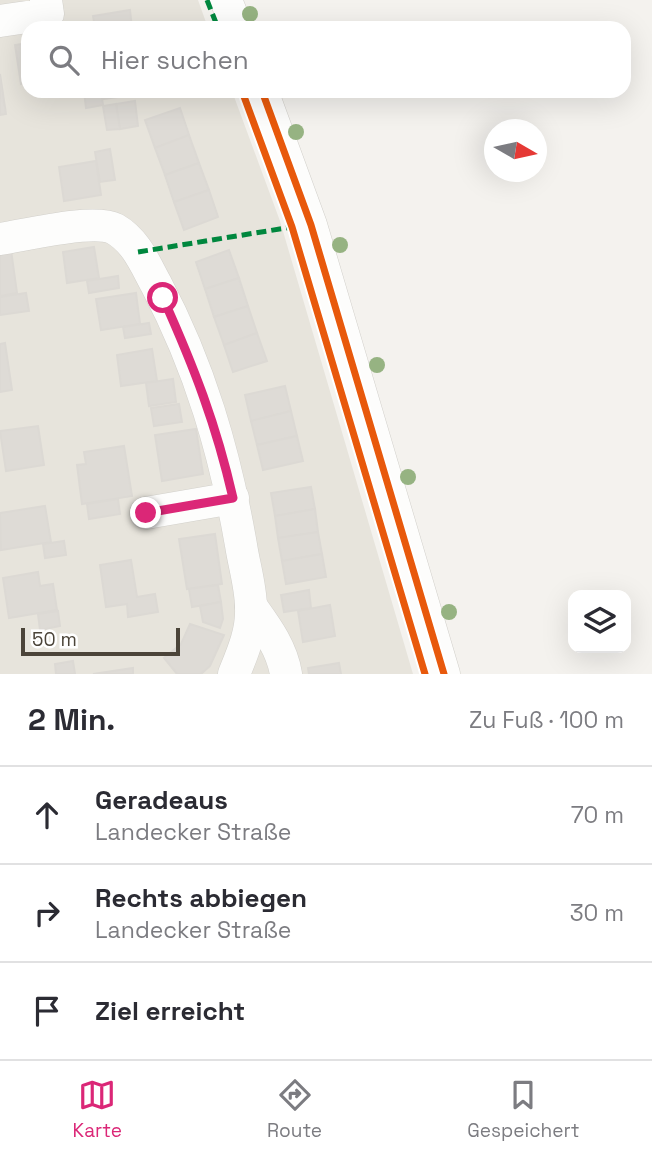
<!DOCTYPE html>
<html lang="de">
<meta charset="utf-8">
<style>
:root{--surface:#fff;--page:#f7f7f7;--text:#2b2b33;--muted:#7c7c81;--line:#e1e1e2;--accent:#db2777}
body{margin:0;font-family:"Space Grotesk",sans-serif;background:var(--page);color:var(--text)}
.controls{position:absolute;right:21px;bottom:21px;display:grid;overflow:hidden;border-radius:14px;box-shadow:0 7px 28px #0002}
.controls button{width:63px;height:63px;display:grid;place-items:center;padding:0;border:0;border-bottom:2px solid var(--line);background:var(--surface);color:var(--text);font:35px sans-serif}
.compass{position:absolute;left:484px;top:119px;width:63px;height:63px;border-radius:50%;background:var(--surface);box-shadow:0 7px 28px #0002;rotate:99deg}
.scale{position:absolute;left:21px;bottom:18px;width:159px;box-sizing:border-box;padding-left:7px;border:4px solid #4b4439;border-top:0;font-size:19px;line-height:24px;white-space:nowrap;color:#4b4439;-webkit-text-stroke:5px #fff;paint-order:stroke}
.stop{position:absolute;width:21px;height:21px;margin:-16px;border:5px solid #db2777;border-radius:50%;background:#fff}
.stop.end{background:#db2777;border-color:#fff;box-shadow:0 2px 7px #0008}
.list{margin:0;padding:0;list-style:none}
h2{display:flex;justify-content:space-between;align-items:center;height:91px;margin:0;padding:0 28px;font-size:30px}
h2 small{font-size:23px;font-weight:400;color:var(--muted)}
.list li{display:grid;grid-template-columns:46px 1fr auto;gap:21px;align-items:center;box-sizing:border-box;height:98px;padding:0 28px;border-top:2px solid var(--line)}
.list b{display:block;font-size:26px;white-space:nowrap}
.list p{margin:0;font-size:23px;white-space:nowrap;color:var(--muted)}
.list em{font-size:23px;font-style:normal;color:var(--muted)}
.icon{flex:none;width:38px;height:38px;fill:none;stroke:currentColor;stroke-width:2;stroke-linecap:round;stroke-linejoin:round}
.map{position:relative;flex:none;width:652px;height:674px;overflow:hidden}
.search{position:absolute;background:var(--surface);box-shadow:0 7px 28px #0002;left:21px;right:21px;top:21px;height:77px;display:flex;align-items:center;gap:18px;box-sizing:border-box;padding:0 24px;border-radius:21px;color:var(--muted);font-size:26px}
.sheet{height:385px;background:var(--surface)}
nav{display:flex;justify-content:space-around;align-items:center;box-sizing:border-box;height:98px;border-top:2px solid var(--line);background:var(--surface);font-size:19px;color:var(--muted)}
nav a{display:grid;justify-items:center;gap:4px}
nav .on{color:var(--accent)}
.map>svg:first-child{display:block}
</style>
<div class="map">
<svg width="652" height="674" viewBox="0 0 652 674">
<rect width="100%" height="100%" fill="#f4f2ee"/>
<!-- residential -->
<path fill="#e7e4dc" d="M 0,0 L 198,0 L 208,28 L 28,28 L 28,91 L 232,91 L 280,221 L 413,674 L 0,674 Z"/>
<!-- building -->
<g fill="#dedbd6" stroke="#dcd9d4" stroke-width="2">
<path d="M 130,10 L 132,28 L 95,28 L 93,16 Z"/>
<path d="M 28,43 L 28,83 L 21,84 L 15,45 Z"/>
<path d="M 0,74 L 6,114 L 0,115 Z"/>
<path d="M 84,91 L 101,91 L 103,105 L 86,108 Z"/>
<path d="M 102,91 L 151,91 L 152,92 L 103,99 Z"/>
<path d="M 135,101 L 138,126 L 120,129 L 116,104 Z"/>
<path d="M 116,104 L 120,129 L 107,130 L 103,106 Z"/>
<path d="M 180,108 L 189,135 L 155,148 L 145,120 Z"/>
<path d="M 189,135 L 199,163 L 165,175 L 155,148 Z"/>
<path d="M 110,149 L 115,180 L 100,182 L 95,152 Z"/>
<path d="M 96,161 L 101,195 L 64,201 L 59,167 Z"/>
<path d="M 199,163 L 209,190 L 174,202 L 165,175 Z"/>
<path d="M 209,190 L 218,217 L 184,230 L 174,202 Z"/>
<path d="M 94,247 L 99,278 L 67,283 L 63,252 Z"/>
<path d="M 11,250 L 17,293 L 0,296 L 0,252 Z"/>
<path d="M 229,250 L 239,278 L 205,289 L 196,262 Z"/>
<path d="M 118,276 L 119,288 L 89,293 L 87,281 Z"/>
<path d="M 239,278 L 248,306 L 214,317 L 205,289 Z"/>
<path d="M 26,293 L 29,311 L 0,315 L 0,297 Z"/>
<path d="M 136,293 L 140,324 L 101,330 L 96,299 Z"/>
<path d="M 248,306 L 257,333 L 224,345 L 214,317 Z"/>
<path d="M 149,323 L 151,334 L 125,338 L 123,327 Z"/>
<path d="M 257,333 L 267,361 L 233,372 L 224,345 Z"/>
<path d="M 5,343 L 12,390 L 0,392 L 0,344 Z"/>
<path d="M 152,349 L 157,381 L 121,386 L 117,355 Z"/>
<path d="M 173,379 L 176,402 L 149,406 L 146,383 Z"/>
<path d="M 285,386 L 291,411 L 251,421 L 245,395 Z"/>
<path d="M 179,404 L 182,422 L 154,426 L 151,408 Z"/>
<path d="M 291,411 L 297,436 L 257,445 L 251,421 Z"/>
<path d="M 38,426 L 44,465 L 6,471 L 0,431 Z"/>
<path d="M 196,429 L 203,474 L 162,481 L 155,435 Z"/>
<path d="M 297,436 L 303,461 L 263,470 L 257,445 Z"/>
<path d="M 124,446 L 132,496 L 82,504 L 77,465 L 86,464 L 84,452 Z"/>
<path d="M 311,487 L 315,509 L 275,516 L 271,493 Z"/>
<path d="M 118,499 L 120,514 L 89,519 L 87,504 Z"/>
<path d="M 45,506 L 51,542 L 1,550 L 0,513 Z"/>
<path d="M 315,509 L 318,532 L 278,538 L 275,516 Z"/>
<path d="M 318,532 L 322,554 L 282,561 L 278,538 Z"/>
<path d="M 215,534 L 222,584 L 187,589 L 179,539 Z"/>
<path d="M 64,541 L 66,555 L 45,558 L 43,544 Z"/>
<path d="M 322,554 L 326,577 L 286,584 L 282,561 Z"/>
<path d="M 131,560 L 137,597 L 155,594 L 158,612 L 128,617 L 127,604 L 106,607 L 100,565 Z"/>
<path d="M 38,572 L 40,586 L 53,584 L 57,610 L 9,618 L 3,578 Z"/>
<path d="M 218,585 L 221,602 L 192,607 L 189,589 Z"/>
<path d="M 309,590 L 311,608 L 284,612 L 281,595 Z"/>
<path d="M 221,602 L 223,619 L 220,628 L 203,622 L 200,606 Z"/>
<path d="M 330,605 L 335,636 L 303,642 L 298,611 Z"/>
<path d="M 58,611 L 60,626 L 40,630 L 38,614 Z"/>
<path d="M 190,624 L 224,635 L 210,666 L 201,674 L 177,674 L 164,658 L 181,644 Z"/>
<path d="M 73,661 L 75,674 L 56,674 L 55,664 Z"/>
<path d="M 339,663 L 341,674 L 309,674 L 308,668 Z"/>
<path d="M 133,668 L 133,674 L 93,674 Z"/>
</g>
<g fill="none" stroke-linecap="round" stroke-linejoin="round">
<defs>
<g id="minor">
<path d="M 226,0 L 237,28"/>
<path d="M 0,21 L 48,14 L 46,0"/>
<path d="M 262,91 L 311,225 L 444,674"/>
<path d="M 0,239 C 26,235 94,218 115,229 C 136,241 145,264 156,284 C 200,367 225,453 241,545 C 244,565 251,587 251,608 C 252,631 243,652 234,674"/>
<path d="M 146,513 L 233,498"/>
<path d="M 251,606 C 266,627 282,648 286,674"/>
</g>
</defs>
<!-- minor casing -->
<use href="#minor" stroke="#d2d0cb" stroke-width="33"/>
<!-- minor -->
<use href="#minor" stroke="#fdfdfc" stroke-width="32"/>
<!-- quiet -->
<g stroke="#00873e" stroke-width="5" stroke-dasharray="10 5" stroke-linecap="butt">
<path d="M 207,0 L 218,28"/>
<path d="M 138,252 L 292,227"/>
</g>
<defs>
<g id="cycleway">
<path d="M 242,91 L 292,227 L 425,674"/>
<path d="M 262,91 L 311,225 L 444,674"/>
</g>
</defs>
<!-- cycleway casing -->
<use href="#cycleway" stroke="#fff" stroke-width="11"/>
<!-- cycleway -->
<use href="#cycleway" stroke="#e8590c" stroke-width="7"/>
</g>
<!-- trees -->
<g fill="#96b382">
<circle cx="250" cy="14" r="8"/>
<circle cx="296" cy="132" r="8"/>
<circle cx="340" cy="245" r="8"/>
<circle cx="377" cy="365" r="8"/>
<circle cx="408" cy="477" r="8"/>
<circle cx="449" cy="612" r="8"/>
</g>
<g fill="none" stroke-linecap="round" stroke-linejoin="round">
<!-- route -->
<path stroke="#db2777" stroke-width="9" d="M 146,513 L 233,498 C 216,424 194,367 163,298"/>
</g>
</svg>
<div class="controls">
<button><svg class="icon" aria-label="layers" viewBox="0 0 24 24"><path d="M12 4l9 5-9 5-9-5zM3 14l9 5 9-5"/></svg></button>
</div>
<svg class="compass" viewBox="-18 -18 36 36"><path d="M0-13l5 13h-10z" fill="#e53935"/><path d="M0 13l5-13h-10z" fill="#7c7c81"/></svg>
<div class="scale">50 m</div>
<div class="stop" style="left:163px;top:298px"></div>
<div class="stop end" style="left:146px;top:513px"></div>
<div class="search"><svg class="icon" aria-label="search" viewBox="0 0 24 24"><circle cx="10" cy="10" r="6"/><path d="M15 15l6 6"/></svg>Hier suchen</div>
</div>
<section class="sheet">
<h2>2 Min.<small>Zu Fuß · 100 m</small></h2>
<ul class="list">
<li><svg class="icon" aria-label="ahead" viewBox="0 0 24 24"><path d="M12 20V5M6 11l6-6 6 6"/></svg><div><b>Geradeaus</b><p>Landecker Straße</p></div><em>70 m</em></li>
<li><svg class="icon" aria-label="right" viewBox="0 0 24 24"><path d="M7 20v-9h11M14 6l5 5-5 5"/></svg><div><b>Rechts abbiegen</b><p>Landecker Straße</p></div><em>30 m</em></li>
<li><svg class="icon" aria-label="arrive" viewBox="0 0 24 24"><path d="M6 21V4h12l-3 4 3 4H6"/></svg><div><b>Ziel erreicht</b></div></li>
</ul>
</section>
<nav>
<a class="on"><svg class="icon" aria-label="map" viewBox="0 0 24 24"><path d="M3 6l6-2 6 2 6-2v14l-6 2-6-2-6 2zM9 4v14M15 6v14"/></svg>Karte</a>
<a><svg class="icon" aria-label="directions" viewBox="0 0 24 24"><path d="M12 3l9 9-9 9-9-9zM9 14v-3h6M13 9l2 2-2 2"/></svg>Route</a>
<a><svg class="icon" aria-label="saved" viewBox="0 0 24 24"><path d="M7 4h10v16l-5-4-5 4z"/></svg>Gespeichert</a>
</nav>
